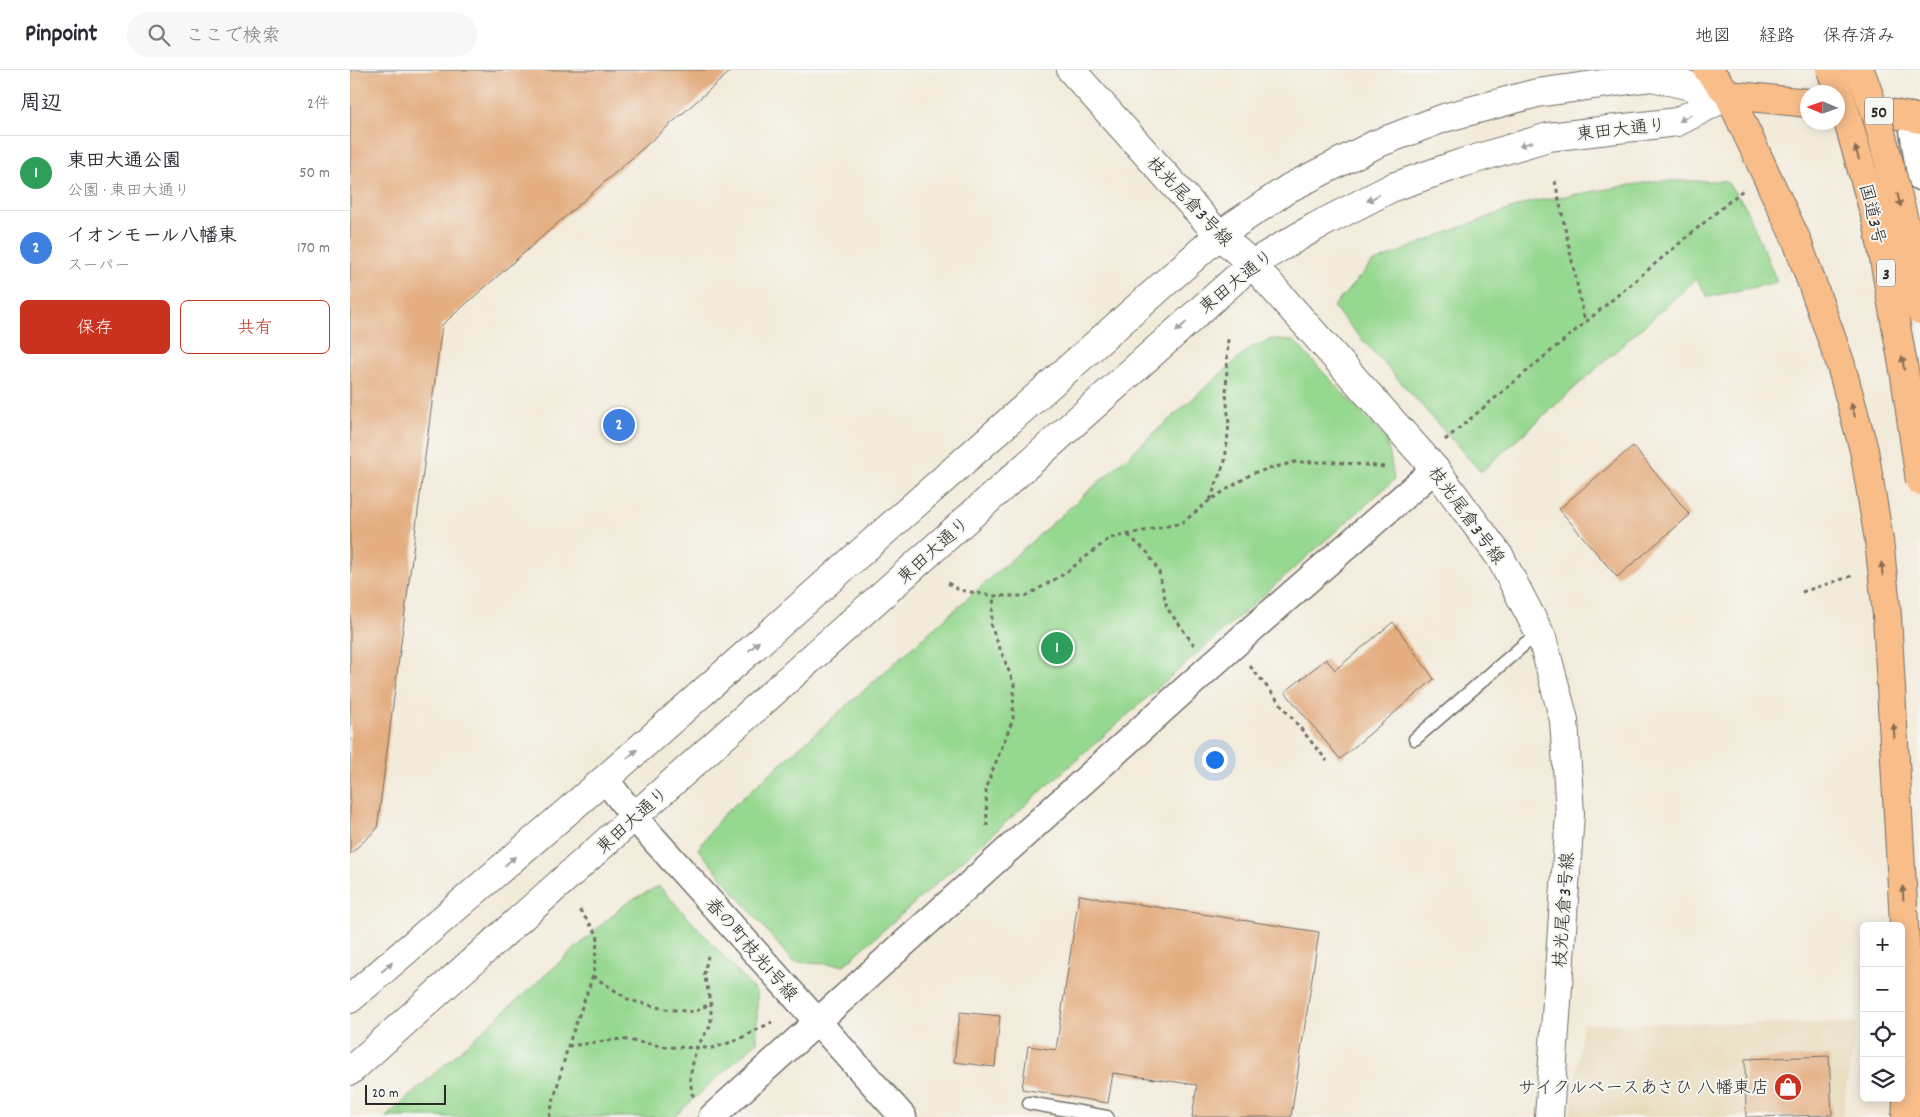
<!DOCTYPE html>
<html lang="ja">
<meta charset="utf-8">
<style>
:root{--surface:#fff;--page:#f7f7f7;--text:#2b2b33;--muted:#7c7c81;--line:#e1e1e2;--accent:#c8321e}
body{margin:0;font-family:Dekko,"Klee One",sans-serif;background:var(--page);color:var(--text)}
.controls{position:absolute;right:15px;bottom:15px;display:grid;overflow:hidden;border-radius:8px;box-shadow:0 2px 12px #0003}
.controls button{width:45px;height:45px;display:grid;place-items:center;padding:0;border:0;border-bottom:1px solid var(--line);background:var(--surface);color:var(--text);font:25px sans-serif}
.compass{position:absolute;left:1450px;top:15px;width:45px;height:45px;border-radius:50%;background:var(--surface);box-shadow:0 2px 12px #0003;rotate:272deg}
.scale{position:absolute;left:15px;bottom:12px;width:81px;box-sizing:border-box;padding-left:5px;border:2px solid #2b2b2b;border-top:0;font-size:14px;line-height:18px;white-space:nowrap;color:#2b2b2b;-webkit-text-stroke:4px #f6f6f2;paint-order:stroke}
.you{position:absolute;left:864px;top:689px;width:18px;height:18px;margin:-12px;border:4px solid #fff;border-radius:50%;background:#1a73e8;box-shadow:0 0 0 8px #1a73e833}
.badge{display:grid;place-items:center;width:32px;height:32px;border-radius:50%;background:var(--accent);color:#fff;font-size:16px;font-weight:700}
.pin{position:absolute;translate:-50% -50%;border:2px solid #fff;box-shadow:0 1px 5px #0006}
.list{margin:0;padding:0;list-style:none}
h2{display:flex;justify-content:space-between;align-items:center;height:65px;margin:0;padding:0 20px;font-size:21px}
h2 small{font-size:16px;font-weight:400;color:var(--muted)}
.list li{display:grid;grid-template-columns:32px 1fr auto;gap:15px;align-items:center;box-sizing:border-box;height:75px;padding:0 20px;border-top:1px solid var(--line)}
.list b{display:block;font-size:19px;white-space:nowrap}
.list p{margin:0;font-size:16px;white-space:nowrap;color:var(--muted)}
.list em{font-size:16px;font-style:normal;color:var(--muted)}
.actions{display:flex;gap:10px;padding:15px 20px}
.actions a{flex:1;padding:11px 0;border:1px solid var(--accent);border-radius:8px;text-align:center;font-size:18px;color:var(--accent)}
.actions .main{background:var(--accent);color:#fff}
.icon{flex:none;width:28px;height:28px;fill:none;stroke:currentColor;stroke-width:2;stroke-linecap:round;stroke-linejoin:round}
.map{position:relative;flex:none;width:1570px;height:1047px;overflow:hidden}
header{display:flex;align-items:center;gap:30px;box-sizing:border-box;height:70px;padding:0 25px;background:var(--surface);border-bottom:1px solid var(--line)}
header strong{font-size:24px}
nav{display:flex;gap:28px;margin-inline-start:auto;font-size:18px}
.search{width:350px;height:45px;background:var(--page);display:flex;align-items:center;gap:12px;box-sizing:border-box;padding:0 18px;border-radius:28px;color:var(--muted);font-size:19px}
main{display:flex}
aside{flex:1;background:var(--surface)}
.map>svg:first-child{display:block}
</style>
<header>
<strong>Pinpoint</strong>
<div class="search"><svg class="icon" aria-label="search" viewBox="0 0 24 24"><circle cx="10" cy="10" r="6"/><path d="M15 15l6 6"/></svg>ここで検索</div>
<nav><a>地図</a><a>経路</a><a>保存済み</a></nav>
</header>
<main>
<aside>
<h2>周辺<small>2件</small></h2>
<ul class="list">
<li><span class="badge" style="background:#2e9e5b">1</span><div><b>東田大通公園</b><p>公園 · 東田大通り</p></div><em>50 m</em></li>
<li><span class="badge" style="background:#3f7fe0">2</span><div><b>イオンモール八幡東</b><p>スーパー</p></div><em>170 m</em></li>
</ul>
<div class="actions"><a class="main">保存</a><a>共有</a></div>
</aside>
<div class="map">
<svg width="1570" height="1047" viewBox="0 0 1570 1047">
<rect width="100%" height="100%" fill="#f6f6f2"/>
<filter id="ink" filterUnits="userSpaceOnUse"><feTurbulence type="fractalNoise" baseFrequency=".02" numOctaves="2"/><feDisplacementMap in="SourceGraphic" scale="10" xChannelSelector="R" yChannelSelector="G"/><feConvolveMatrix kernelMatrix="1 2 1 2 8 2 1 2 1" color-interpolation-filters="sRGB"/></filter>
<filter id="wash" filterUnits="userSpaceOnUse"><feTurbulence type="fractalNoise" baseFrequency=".0096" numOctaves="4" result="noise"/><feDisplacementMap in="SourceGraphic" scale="20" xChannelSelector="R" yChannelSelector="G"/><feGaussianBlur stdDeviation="1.12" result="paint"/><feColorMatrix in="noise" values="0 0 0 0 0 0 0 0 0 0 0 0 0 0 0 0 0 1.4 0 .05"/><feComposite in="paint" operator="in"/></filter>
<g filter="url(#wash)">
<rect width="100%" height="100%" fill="#f3ebda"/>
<!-- built -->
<path fill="#e8daba" d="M 1507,953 L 1492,1047 L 1220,1047 L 1233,954 Z"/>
<!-- green -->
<g fill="#95d88f" stroke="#60825d">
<path d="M 1305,111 L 1376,111 L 1396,137 L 1427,212 L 1358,227 L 1346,209 L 1131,402 L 983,237 L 1022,193 L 1103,160 L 1180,132 Z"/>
<path d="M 921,269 L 944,271 L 1036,369 L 1041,390 L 1044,410 L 494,895 L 443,892 L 348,779 L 372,746 L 900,278 Z"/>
<path d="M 309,816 L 407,923 L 407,972 L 324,1047 L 36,1047 L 276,833 Z"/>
</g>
<g id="blocks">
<!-- building -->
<g fill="#e4ae81">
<path d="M 0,0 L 382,0 L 92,255 L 27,759 L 0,784 Z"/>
<path d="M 1283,376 L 1340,445 L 1267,507 L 1209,439 Z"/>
<path d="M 1043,552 L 1084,609 L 990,689 L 935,622 L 976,589 L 985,600 Z"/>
<path d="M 729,825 L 969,862 L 941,1047 L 842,1047 L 847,1015 L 763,1003 L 758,1033 L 672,1019 L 678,976 L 706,980 Z"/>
<path d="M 610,942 L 650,946 L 645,997 L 604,992 Z"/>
<path d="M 1479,986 L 1482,1045 L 1396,1047 L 1395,989 Z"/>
</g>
</g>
</g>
<g filter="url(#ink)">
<use href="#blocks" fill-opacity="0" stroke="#716e68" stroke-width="1"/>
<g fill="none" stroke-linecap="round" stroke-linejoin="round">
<defs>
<g id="service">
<path d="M 1065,669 L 1176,573 L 1192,568"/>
<path d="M 679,1033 L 757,1047"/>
</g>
<g id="minor">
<path d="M 1561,46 L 1570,107"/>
<path d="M 255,709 L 285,748 L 553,1047"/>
<path d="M 362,1047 L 903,558 L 1085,399"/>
</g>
<g id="tertiary">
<path d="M 721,0 L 869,165 L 902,194 L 1085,399 L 1150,487 L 1192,568 L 1214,650 L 1220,744 L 1199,1047"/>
<path d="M 0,929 L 255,709 L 841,190 L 869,165 L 939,118 L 1026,74 L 1094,48 L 1187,23 L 1302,7 L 1379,25"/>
<path d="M 0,1001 L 902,194 L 965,157 L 1043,117 L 1112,93 L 1198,67 L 1327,52 L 1379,25"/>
</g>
<g id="primary">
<path d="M 1358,0 L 1379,25"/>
<path d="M 1379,25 L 1458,33"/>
<path d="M 1504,38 L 1524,40 L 1570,49"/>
</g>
<path id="trunk" d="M 1379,25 L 1447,171 L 1490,292 L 1514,380 L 1529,470 L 1537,546 L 1557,907 L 1559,1003 L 1556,1047"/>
</defs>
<!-- service casing -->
<use href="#service" stroke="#716e68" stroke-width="15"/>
<!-- minor casing -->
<use href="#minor" stroke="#716e68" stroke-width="29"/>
<!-- tertiary casing -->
<use href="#tertiary" stroke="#716e68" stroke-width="30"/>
<!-- primary casing -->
<use href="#primary" stroke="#716e68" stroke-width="30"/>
<!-- trunk casing -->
<use href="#trunk" stroke="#716e68" stroke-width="30"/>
<!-- path -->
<g stroke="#716e68" stroke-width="3" stroke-dasharray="4 4" stroke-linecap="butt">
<path d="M 1205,111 L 1235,252"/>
<path d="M 1095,370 L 1393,120"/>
<path d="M 860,430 L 875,391 L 879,354 L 876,324 L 878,268"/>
<path d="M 778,465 L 798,483 L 809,502 L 817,538 L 844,575"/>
<path d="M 598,513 L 609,520 L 644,526 L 676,526 L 714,504 L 760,468 L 832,453 L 860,430 L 903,403 L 945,392 L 985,392 L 1036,397"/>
<path d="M 1452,522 L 1505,505"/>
<path d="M 900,596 L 977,691"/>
<path d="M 637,756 L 636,717 L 663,649 L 664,614 L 641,556 L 644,526"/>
<path d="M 243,906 L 279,930 L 315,939 L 345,942 L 361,933"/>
<path d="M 218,976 L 271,969 L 318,977 L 362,978 L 385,971 L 422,952"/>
<path d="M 344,1026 L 342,1024 L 340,1007 L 346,978 L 361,955 L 361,933 L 354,904 L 358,886"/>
<path d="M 199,1047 L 218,976 L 243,906 L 248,865 L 228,838"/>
</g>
<!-- service -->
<use href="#service" stroke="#fff" stroke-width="12"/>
<!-- minor -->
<use href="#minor" stroke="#fff" stroke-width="26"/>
<!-- tertiary -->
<use href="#tertiary" stroke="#fff" stroke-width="28"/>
<!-- primary -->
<use href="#primary" stroke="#f8bd89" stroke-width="28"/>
<!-- trunk -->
<use href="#trunk" stroke="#f8bd89" stroke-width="28"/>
<defs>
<g id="trunk-bridge">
<path d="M 1481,0 L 1497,48 L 1528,156 L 1555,306 L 1570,411"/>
<path d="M 1510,0 L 1527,47 L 1555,154 L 1570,240"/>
</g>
</defs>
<!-- trunk-bridge casing -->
<use href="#trunk-bridge" stroke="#716e68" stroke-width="30" stroke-linecap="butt"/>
<!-- trunk-bridge -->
<use href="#trunk-bridge" stroke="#f8bd89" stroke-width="28"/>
</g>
<!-- one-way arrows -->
<defs><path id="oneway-solid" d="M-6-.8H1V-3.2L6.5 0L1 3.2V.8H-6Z" transform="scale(1.25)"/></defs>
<g fill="#a0a0a0">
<use href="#oneway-solid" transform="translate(1335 48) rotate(152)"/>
<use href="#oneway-solid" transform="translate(1176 74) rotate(163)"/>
<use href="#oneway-solid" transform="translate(1023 128) rotate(153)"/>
<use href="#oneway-solid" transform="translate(831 257) rotate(138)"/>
<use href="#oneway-solid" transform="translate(404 576) rotate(-42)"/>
<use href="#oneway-solid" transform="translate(282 684) rotate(-42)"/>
<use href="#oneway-solid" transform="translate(160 791) rotate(-41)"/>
<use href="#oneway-solid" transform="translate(37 897) rotate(-41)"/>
</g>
<g fill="#876d55">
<use href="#oneway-solid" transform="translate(1507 83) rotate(-106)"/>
<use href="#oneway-solid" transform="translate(1549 130) rotate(75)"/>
<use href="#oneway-solid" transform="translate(1553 293) rotate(-100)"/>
<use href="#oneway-solid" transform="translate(1503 340) rotate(-106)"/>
<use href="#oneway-solid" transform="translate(1532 499) rotate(-96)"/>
<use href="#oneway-solid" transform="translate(1544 661) rotate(-93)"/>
<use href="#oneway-solid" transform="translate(1553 823) rotate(-93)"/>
</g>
</g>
<!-- icons -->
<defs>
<symbol id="shop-disc" viewBox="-11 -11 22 22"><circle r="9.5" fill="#c8321e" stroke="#f6f6f2"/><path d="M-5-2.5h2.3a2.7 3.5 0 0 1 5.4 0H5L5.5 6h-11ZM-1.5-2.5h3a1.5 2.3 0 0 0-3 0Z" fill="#fff"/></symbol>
</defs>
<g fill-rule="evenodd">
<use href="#shop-disc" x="1422" y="1001" width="32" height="32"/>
</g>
<g text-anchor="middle" stroke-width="4" stroke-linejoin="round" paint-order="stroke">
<!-- shield labels -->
<g fill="#f6f6f2" stroke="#686867" stroke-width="1">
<rect x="1515" y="27.5" width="28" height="27" rx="4"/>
<rect x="1527" y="189.5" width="18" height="27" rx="4"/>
</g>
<g font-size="16" font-weight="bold" fill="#2b2b2b">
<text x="1529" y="47">50</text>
<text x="1536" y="209">3</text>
</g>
<!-- street labels -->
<g font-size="18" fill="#2b2b2b" stroke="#f6f6f2">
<text transform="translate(1271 59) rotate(-6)" y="6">東田大通り</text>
<text transform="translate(840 131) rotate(47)" y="6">枝光尾倉3号線</text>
<text transform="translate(1523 144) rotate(76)" y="6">国道3号</text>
<text transform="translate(886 211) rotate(-39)" y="6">東田大通り</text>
<text transform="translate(1117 445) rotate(54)" y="6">枝光尾倉3号線</text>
<text transform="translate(583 480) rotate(-42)" y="6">東田大通り</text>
<text transform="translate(282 750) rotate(-42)" y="6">東田大通り</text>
<text transform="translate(1213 840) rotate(-86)" y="6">枝光尾倉3号線</text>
<text transform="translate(402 879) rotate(49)" y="6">春の町枝光1号線</text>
</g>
<!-- poi labels -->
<g font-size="18" fill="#2b2b2b" stroke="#f6f6f2" text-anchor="end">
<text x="1419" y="1023">サイクルベースあさひ 八幡東店</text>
</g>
</g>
</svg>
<div class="controls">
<button>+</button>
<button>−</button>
<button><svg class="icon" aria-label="locate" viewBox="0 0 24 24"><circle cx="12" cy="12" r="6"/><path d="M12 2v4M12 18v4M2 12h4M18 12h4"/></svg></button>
<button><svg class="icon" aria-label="layers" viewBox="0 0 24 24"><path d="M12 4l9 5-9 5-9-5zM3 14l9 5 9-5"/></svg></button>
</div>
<svg class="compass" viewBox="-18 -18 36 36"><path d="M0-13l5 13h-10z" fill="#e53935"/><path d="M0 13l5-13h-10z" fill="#7c7c81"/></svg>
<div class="scale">20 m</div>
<div class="you"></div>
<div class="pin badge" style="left:707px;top:578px;background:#2e9e5b">1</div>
<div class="pin badge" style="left:269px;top:355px;background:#3f7fe0">2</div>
</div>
</main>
